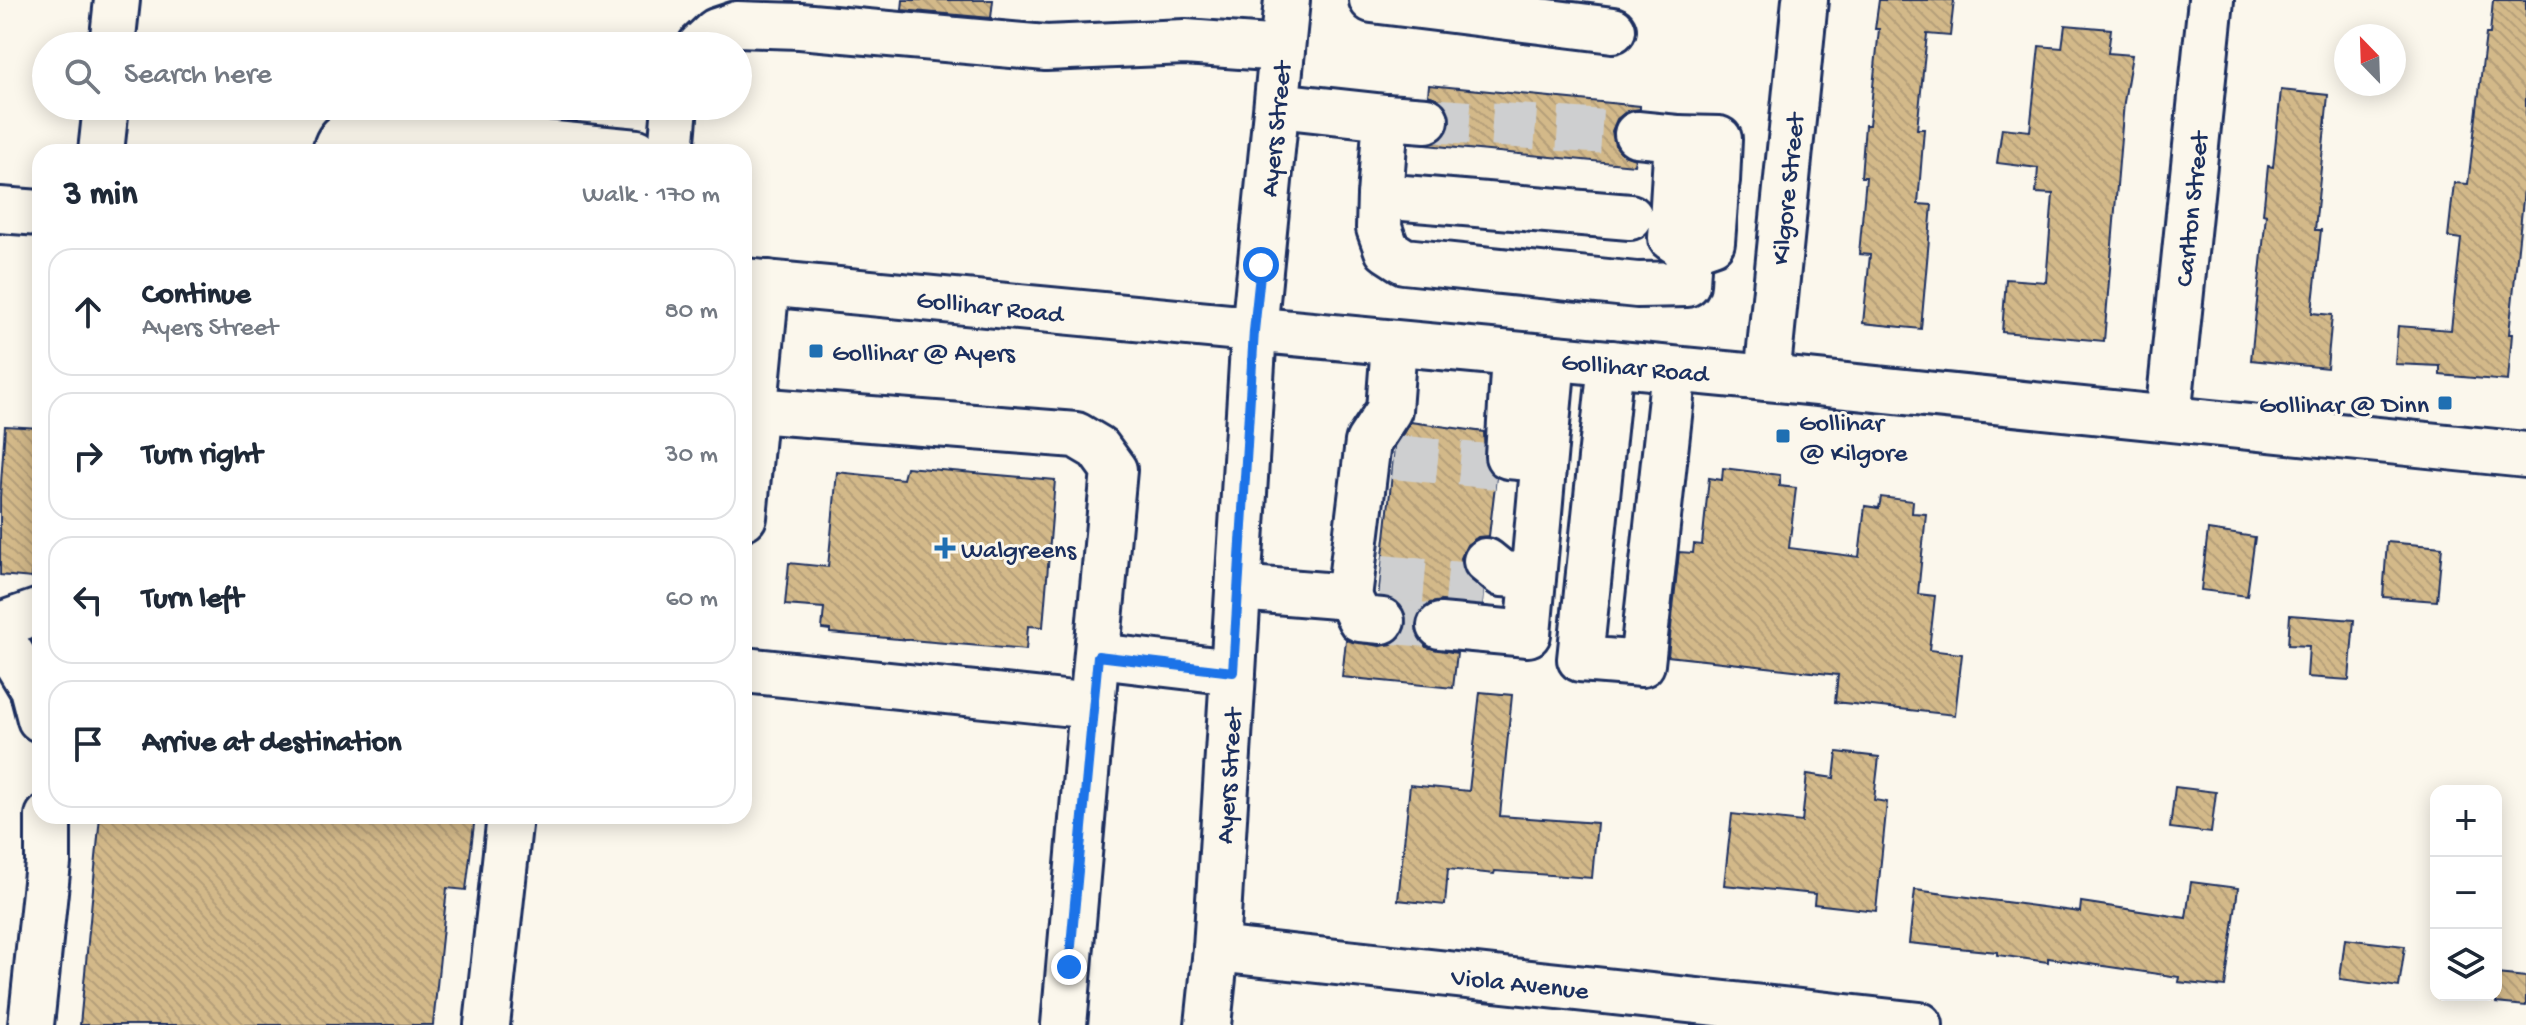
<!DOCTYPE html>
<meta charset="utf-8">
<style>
:root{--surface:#fff;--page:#f6f6f7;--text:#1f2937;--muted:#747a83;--line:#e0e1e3}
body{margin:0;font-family:"Gochi Hand",sans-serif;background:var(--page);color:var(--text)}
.controls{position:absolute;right:24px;bottom:24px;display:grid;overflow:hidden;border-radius:16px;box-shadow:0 4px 20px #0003}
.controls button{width:72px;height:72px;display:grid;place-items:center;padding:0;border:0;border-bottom:2px solid var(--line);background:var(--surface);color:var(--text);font:40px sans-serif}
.compass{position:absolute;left:2334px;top:24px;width:72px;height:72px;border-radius:50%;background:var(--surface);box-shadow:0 4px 20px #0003;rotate:337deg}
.stop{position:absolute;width:24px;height:24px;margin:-18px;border:6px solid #1a73e8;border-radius:50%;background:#fff}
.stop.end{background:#1a73e8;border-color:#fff;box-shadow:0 2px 8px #0008}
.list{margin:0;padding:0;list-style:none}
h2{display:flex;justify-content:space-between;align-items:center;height:104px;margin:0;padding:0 32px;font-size:34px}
h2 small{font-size:26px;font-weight:400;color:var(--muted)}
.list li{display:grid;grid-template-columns:52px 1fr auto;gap:24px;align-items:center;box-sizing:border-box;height:128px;margin:0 16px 16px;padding:0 16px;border:2px solid var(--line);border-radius:24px}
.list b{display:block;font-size:30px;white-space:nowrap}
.list p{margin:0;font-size:26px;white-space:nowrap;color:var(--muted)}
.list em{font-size:26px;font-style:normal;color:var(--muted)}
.icon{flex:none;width:44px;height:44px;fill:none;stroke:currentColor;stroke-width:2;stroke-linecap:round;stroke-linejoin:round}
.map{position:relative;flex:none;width:2526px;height:1025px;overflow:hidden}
.search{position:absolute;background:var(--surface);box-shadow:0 4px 20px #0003;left:32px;top:32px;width:720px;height:88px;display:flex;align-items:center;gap:20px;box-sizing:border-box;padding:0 28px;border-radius:44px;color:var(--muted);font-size:30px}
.panel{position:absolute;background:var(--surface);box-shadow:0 4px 20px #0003;left:32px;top:144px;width:720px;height:680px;border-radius:24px}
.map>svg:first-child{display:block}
</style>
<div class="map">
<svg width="2526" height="1025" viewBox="0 0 2526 1025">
<defs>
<pattern id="building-back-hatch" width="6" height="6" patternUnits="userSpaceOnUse" patternTransform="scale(2)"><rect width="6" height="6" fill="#d3b989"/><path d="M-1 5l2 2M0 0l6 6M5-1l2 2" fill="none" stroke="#b59f79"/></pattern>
</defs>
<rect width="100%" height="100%" fill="#fbf7ec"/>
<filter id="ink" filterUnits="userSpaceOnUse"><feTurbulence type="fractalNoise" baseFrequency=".0125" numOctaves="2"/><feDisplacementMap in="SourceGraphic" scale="16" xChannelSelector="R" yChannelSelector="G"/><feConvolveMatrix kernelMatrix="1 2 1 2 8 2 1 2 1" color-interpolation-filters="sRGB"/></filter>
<g filter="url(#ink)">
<!-- building -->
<g fill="url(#building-back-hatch)" stroke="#1b2f5e" stroke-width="2">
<path d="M 903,0 L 993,0 L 991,18 L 902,10 Z"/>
<path d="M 1879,0 L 1954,0 L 1950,36 L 1927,34 L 1917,129 L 1924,129 L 1918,204 L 1932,205 L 1921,329 L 1863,323 L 1870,255 L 1859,254 L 1866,177 L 1861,177 L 1865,125 L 1869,125 L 1879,29 L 1875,29 Z"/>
<path d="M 2493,0 L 2526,0 L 2526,171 L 2509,334 L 2512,334 L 2508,381 L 2440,375 L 2440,366 L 2395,364 L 2398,326 L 2451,330 L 2461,239 L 2448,237 L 2454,183 L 2468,184 L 2486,34 L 2490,34 Z"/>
<path d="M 2065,25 L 2111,29 L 2108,53 L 2132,55 L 2124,102 L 2104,341 L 2002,332 L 2006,279 L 2046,282 L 2053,194 L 2036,193 L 2038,168 L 1997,163 L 2002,128 L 2030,131 L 2039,46 L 2062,48 Z"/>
<path d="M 1429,85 L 1640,106 L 1640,109 L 1627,111 L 1617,119 L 1612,131 L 1615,145 L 1623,155 L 1635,159 L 1634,165 L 1426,145 L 1438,142 L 1446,135 L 1451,121 L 1448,108 L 1441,100 L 1428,95 Z"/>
<path d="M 2281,90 L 2328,95 L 2315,230 L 2321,230 L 2312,313 L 2332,315 L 2327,368 L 2251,360 L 2266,215 L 2263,214 L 2268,166 L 2273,167 Z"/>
<path d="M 1410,422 L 1484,432 L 1485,466 L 1496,477 L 1489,536 L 1478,537 L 1467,545 L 1461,558 L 1463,571 L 1483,591 L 1482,605 L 1442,601 L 1430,603 L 1420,611 L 1415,623 L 1418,637 L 1426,647 L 1457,653 L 1453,688 L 1342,677 L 1346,640 L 1380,646 L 1392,644 L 1402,636 L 1407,624 L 1405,611 L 1397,601 L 1385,596 L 1386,593 L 1379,592 L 1395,447 Z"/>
<path d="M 5,426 L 40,428 L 32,578 L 0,575 L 0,497 Z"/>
<path d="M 906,467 L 1055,480 L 1043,627 L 1028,626 L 1026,650 L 830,633 L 830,630 L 822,629 L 824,608 L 785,605 L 789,563 L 828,567 L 837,472 L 903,479 Z"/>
<path d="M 1723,468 L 1780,475 L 1779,486 L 1796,488 L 1789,548 L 1859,557 L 1865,506 L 1879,508 L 1881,497 L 1913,501 L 1912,513 L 1926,514 L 1918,594 L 1935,596 L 1929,650 L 1962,654 L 1955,715 L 1835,702 L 1838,675 L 1668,656 L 1679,552 L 1693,553 L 1694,544 L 1702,545 L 1709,478 L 1722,480 Z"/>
<path d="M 2208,530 L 2255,537 L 2247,596 L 2201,590 Z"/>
<path d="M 2387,542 L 2442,547 L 2437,601 L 2383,597 Z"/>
<path d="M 2290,615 L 2354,620 L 2349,680 L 2307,677 L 2309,646 L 2288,645 Z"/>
<path d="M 1480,692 L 1512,695 L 1500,816 L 1597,823 L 1592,878 L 1495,871 L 1494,874 L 1448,869 L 1445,905 L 1398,900 L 1410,785 L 1469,791 Z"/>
<path d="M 1837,752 L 1879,757 L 1874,800 L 1887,802 L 1876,911 L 1814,904 L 1815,894 L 1724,885 L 1732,814 L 1802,822 L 1807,774 L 1834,778 Z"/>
<path d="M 2175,787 L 2216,792 L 2211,833 L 2170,828 Z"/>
<path d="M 100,816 L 475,816 L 466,890 L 447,888 L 433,1025 L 80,1025 Z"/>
<path d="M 2191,882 L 2238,888 L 2225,987 L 2178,982 L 2179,977 L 2048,958 L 2048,962 L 1997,955 L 1997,952 L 1909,943 L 1915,890 L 2080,912 L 2081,902 L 2186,918 Z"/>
<path d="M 2345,939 L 2405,946 L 2399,987 L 2340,979 Z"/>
<path d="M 2496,974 L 2526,977 L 2526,1006 L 2496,1003 Z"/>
</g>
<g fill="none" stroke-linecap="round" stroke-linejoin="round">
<!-- minor-tunnel -->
<g stroke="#cecfd0" stroke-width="44" stroke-dasharray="44 22" stroke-linecap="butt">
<path d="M 1426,120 L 1637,134"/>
<path d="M 1394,457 L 1497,467"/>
<path d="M 1381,577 L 1484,586"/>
<path d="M 1382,621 L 1440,626"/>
</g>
<defs>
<g id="minor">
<path d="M 1372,0 L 1613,30"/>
<path d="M 112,46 L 117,0"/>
<path d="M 700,46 L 716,31 L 737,24 L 800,26 L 1046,48 L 1185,42 L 1282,49"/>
<path d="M 1277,105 L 1386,117 L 1380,196 L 1630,217"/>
<path d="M 1386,117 L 1426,120"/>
<path d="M 1677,138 L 1719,139 L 1717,181"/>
<path d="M 101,152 L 106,106"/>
<path d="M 335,152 C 338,134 352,129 367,126 L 637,152"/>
<path d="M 671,152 L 675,106"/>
<path d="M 1380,196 L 1379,228 L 1387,250 L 1404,261 L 1637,285 L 1687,284 L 1689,250 L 1671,238 L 1677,138 L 1637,134"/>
<path d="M 1691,226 L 1689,250 L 1712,242 L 1716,191"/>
<path d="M 1514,355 L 1508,456 L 1543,459"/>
<path d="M 1611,363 L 1580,659 L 1642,664 L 1674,370"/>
<path d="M 1767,378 L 1805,0"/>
<path d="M 755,410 L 1076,435 L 1098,448 L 1114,470 L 1092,706"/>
<path d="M 2168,418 L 2211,0"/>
<path d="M 744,517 L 767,283"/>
<path d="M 1486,561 L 1502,574 L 1533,576"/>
<path d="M 1238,588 L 1349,597 L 1368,442 L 1389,410 L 1394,344"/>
<path d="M 1349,597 L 1360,619 L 1382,621"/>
<path d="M 0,625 L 40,611"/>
<path d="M 1440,626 L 1528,634 L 1553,358"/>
<path d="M 0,635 L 32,688 L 40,719"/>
<path d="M 1098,656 L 1233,672"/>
<path d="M 744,670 L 1092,706 L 1064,1025"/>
<path d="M 1216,949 L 1920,1025"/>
<path d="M 31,1025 L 48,863 L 48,816"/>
<path d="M 487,1025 L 510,816"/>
</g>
<g id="major">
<path d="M 0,210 L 40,213"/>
<path d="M 744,281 L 1767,378 L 2526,455"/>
<path d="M 1208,1025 L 1216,949 L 1254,331 L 1287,0"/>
</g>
</defs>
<!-- minor casing -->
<use href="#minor" stroke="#1b2f5e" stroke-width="50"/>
<!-- major casing -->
<use href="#major" stroke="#1b2f5e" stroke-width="50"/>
<!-- minor -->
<use href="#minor" stroke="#fbf7ec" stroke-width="44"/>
<!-- major -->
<use href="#major" stroke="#fbf7ec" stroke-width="44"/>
</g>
</g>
<g fill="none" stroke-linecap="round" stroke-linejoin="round" filter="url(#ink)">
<!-- route -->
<path stroke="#1a73e8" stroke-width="10" d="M 1069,967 L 1098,656 L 1233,672 L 1254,331 L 1261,265"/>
</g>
<!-- markers -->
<g fill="#1f6fb2" stroke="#fbf7ec" stroke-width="3">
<rect x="808" y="343" width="16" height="16" rx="4"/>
<rect x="2437" y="395" width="16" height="16" rx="4"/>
<rect x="1775" y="428" width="16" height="16" rx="4"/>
<path d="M941 536h8v8h8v8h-8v8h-8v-8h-8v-8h8z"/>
</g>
<g text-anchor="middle" stroke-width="6" stroke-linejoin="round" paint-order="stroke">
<!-- street labels -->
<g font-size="26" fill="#1b2f5e" stroke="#fbf7ec">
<text transform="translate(1274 129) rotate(-84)" y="9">Ayers Street</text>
<text transform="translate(1786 189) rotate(-84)" y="9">Kilgore Street</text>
<text transform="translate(2190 209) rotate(-84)" y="9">Carlton Street</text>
<text transform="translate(990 305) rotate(6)" y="9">Gollihar Road</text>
<text transform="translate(1635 366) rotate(5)" y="9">Gollihar Road</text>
<text transform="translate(1227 776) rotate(-86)" y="9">Ayers Street</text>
<text transform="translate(1520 982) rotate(6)" y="9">Viola Avenue</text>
</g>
<!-- poi labels -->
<g font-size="26" fill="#1b2f5e" stroke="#fbf7ec" text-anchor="start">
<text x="832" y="360">Gollihar @ Ayers</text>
<text x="2429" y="412" text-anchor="end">Gollihar @ Dinn</text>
<text x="1799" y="430">Gollihar<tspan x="1799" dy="30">@ Kilgore</tspan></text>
<text x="961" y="557">Walgreens</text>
</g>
</g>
</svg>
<div class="controls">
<button>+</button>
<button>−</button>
<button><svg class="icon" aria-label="layers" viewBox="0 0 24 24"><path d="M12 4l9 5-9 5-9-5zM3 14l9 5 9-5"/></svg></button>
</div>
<svg class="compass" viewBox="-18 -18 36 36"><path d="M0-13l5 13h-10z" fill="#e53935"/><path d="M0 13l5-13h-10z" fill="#747a83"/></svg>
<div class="stop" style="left:1261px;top:265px"></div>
<div class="stop end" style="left:1069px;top:967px"></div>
<div class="search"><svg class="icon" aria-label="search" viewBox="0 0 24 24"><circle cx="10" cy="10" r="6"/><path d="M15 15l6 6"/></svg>Search here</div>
<section class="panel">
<h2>3 min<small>Walk · 170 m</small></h2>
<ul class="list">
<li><svg class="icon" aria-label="ahead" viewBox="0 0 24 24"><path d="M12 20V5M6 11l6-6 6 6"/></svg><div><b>Continue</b><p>Ayers Street</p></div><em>80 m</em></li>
<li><svg class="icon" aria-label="right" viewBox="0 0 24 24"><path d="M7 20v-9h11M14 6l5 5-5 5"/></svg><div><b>Turn right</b></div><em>30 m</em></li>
<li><svg class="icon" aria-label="left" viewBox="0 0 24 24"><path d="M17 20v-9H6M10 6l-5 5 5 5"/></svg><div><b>Turn left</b></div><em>60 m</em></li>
<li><svg class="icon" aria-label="arrive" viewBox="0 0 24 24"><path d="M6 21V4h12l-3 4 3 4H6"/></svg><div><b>Arrive at destination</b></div></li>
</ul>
</section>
</div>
